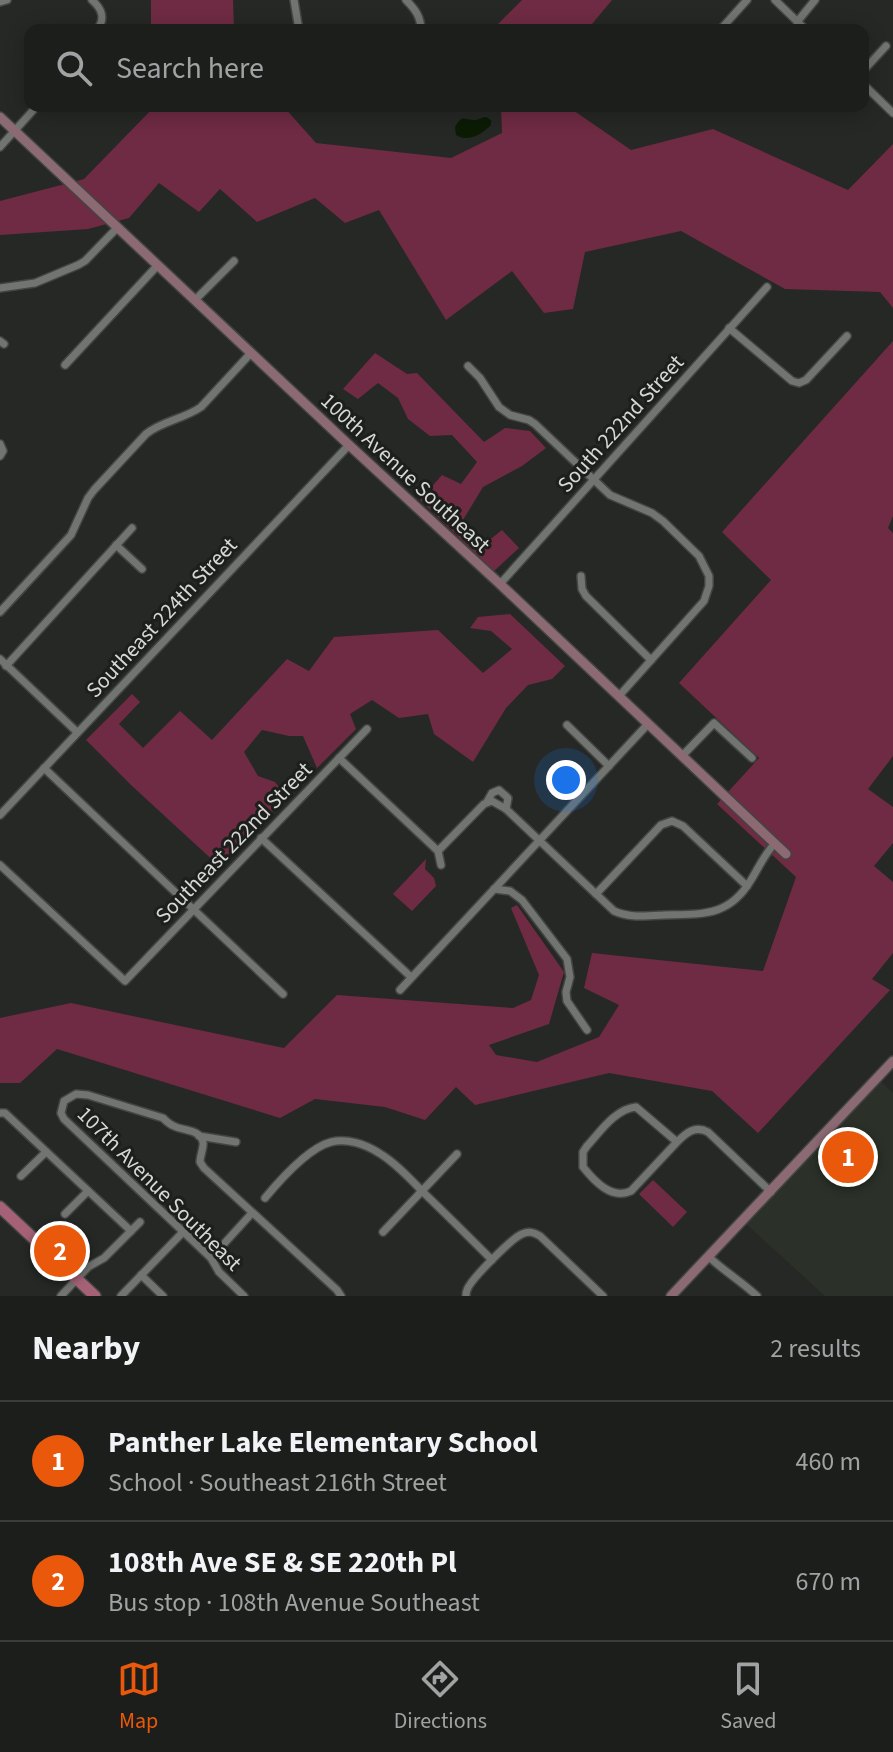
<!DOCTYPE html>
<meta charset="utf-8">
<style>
:root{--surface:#1c1e1c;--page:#292b29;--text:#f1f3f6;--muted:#a0a2a3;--line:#3a3c3b;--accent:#ea580c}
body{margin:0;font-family:"Source Sans 3",sans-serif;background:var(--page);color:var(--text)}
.you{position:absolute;left:566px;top:780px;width:28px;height:28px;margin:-20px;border:6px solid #fff;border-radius:50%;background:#1a73e8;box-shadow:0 0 0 12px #1a73e833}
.badge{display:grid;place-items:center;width:52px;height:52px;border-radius:50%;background:var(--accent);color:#fff;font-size:26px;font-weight:700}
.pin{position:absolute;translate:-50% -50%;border:4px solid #fff;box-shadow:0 2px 8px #0006}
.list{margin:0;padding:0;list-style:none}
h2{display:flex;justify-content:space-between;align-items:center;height:104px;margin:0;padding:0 32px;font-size:34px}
h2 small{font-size:26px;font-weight:400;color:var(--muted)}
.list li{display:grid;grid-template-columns:52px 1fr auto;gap:24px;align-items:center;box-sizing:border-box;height:120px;padding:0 32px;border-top:2px solid var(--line)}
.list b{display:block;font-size:30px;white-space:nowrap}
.list p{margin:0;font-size:26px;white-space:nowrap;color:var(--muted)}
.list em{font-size:26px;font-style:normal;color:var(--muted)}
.icon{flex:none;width:44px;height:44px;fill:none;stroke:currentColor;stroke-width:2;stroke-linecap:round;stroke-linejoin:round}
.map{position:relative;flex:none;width:893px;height:1296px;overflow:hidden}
.search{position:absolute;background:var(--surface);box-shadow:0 4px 20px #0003;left:24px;right:24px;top:24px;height:88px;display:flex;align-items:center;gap:20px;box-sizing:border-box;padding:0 28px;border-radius:16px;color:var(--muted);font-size:30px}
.sheet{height:344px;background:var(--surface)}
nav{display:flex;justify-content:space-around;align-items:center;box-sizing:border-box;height:112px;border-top:2px solid var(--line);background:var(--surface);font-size:22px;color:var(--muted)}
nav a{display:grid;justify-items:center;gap:4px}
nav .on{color:var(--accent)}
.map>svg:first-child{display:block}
</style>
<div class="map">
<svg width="893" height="1296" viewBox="0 0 893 1296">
<rect width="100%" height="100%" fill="#262825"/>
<!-- built -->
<path fill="#2b3129" d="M 877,1078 L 893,1093 L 893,1296 L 825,1296 L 743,1221 Z"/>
<!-- green -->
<g fill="#6f2b43">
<path d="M 151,0 L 233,0 L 234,30 L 151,30 Z"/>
<path d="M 522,0 L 612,0 L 587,30 L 498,30 L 498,24 Z"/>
<path d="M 155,106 L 283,106 L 316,143 L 451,158 L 502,133 L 501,106 L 567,106 L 631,150 L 713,129 L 848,190 L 893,144 L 893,308 L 880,292 L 785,289 L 681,231 L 585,252 L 573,309 L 544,313 L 512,271 L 446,320 L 379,210 L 345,223 L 315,198 L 257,222 L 220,189 L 199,212 L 159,183 L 129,218 L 88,229 L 0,235 L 0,201 L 84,179 Z"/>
<path d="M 893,341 L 893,516 L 888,528 L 893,533 L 893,756 L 868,789 L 893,807 L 893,843 L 874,866 L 893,882 L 893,953 L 872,979 L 890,990 L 758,1133 L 712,1091 L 609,1073 L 475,1105 L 456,1087 L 425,1120 L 385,1107 L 315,1099 L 280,1118 L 57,1049 L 20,1083 L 0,1083 L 0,1018 L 71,1003 L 284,1048 L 337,995 L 513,1008 L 531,1000 L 539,975 L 511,908 L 517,905 L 564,972 L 549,1024 L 489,1045 L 496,1055 L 537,1062 L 599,1037 L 619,1005 L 584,988 L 592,953 L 763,971 L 796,877 L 717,804 L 759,758 L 679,683 L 771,580 L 722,532 Z"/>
<path d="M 375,353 L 407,374 L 417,373 L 484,442 L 505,428 L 530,431 L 546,448 L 522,466 L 483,487 L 463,520 L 483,545 L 502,530 L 519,548 L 494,571 L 420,500 L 442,475 L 461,484 L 477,462 L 452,435 L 430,436 L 408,419 L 398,398 L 378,383 L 358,399 L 343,389 Z"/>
<path d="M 510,614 L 565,666 L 552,679 L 528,685 L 506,708 L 473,762 L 434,734 L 428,714 L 399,718 L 372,700 L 350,714 L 356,729 L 317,768 L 303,736 L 289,736 L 262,730 L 244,752 L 258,776 L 275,782 L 287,797 L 219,866 L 131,785 L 86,740 L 132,694 L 140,702 L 119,724 L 143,748 L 180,711 L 212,740 L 287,659 L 309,671 L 334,637 L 438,630 L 483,673 L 512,649 L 491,631 L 470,628 L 478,617 Z"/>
<path d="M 426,859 L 425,869 L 434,878 L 436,886 L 412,911 L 393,894 Z"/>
<path d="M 653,1180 L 687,1212 L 673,1227 L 639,1194 Z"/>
</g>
<!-- water -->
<path fill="#0b1b04" d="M 486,117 L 491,120 L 491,125 C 482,134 468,143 456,135 L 455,127 C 463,113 465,121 476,120 C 480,119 483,117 486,117 Z"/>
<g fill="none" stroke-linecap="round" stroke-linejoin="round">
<defs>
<g id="street">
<path d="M 92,0 C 102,9 106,18 97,30"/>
<path d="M 294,0 L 299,30"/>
<path d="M 406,0 C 415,9 421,17 421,30"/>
<path d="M 775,0 L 806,30"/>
<path d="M 0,2 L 7,0"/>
<path d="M 797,22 L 815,0"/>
<path d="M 720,30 L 747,0"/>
<path d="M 863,71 L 886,46"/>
<path d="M 863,84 L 893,113"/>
<path d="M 428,106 L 430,106"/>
<path d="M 0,147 L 37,106"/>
<path d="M 0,288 L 35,283 L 78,265 L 85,261 L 117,228"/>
<path d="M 195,300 L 234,261"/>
<path d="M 729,328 L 792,381 L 799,383 L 806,380 L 847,336"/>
<path d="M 0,341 L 4,344"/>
<path d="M 65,365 L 158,265"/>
<path d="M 468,366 L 480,378 L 499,407 L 510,415 L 529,420 L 535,424 L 610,495 L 652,513 L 663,521 L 699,556 L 709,576 L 709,586 L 704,601 L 619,696"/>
<path d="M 0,444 L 3,451 L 0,456"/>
<path d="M 116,545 L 142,569"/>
<path d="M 581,576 L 582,589 L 586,596 L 651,660"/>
<path d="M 500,584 L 767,287"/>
<path d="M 0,612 L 71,535 L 88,498 L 94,490 L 146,434 C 162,421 184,419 201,407 L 251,353"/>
<path d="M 0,659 L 77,732"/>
<path d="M 6,666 L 132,528"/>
<path d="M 567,725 L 609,766"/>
<path d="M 682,756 L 714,723 L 752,758"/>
<path d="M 339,758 L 438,851"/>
<path d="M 44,768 L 283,994"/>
<path d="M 487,802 L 492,793 L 499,790 L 508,798 L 506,809"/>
<path d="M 0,815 L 349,445"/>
<path d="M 261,838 L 411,977"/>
<path d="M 0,865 L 125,981 L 367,729"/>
<path d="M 441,865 L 438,851 L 484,804 L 492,801 L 506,809 L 614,911 C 629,918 647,916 664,915 C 702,914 729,917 751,880 C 759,867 764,855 775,843"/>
<path d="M 494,889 L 510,891 L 522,900 L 567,959 L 570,977 L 566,992 L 567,1001 L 587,1030"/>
<path d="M 596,894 L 661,825 L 672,821 L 683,826 L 747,886"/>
<path d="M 400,990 L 648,724"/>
<path d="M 0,1113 L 5,1113 L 131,1231"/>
<path d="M 199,1136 L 236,1142"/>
<path d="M 677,1142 L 631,1191 C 612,1200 595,1182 583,1167 L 583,1152 L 587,1146 C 600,1132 615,1109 636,1107 L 677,1142 C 686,1133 695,1125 708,1132 L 771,1192"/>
<path d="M 21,1176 L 46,1152"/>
<path d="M 265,1198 C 280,1180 308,1148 331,1142 C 347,1138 365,1144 379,1153 C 396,1163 411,1180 425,1194 C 448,1216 470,1238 492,1260"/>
<path d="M 65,1214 L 88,1191"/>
<path d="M 383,1232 L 457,1154"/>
<path d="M 709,1257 C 724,1271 742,1282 757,1296"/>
<path d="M 211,1258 L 252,1213"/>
<path d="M 141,1275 L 163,1296"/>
<path d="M 61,1296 L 88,1267 L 104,1258 L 140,1222"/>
<path d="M 121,1296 L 183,1232"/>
<path d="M 244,1296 L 219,1272 L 211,1258 L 64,1119 L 61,1113 L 64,1101 L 76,1094 L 88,1095 L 163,1118 C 165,1120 171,1125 174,1126 C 183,1131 200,1129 203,1142 C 204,1147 200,1156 200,1162 L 204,1168 L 337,1290 L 341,1296"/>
<path d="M 466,1296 C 466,1294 466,1292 467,1290 C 470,1280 512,1238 522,1234 C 529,1231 533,1232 540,1236 L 603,1296"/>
</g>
<g id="secondary">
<path d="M 0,117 L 349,445 L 500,584 L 786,854"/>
<path d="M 671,1296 L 893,1061"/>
</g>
<path id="primary" d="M 0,1207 L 95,1296"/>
</defs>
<!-- street casing -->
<use href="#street" stroke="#434542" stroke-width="10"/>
<!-- secondary casing -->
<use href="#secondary" stroke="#434542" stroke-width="12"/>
<!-- primary casing -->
<use href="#primary" stroke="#434542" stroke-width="14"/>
<!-- street -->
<use href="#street" stroke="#717470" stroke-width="7"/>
<!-- secondary -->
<use href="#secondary" stroke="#8b6a74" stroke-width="9"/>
<!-- primary -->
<use href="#primary" stroke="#a56177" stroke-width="11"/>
</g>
<g text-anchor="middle" stroke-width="6" stroke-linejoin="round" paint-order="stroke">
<!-- street labels -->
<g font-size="22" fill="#d7d8d6" stroke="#1c1f1b">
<text transform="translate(620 423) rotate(-48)" y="8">South 222nd Street</text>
<text transform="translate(406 472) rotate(43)" y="8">100th Avenue Southeast</text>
<text transform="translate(161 617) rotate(-47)" y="8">Southeast 224th Street</text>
<text transform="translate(233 842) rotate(-46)" y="8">Southeast 222nd Street</text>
<text transform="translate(160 1188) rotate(45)" y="8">107th Avenue Southeast</text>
</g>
</g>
</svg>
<div class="you"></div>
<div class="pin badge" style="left:848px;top:1157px">1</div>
<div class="pin badge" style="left:60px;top:1251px">2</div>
<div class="search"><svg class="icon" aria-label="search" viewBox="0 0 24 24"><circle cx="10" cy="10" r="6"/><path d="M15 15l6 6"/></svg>Search here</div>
</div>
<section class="sheet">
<h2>Nearby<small>2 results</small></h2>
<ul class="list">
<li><span class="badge">1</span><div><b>Panther Lake Elementary School</b><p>School · Southeast 216th Street</p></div><em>460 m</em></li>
<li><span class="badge">2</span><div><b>108th Ave SE &amp; SE 220th Pl</b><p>Bus stop · 108th Avenue Southeast</p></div><em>670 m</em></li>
</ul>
</section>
<nav>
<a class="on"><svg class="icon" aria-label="map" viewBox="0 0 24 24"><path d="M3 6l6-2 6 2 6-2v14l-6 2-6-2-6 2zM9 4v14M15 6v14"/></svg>Map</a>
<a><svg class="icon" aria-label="directions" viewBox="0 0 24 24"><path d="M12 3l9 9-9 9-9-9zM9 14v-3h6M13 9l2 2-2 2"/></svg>Directions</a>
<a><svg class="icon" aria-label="saved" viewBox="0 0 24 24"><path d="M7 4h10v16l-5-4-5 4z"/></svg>Saved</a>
</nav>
